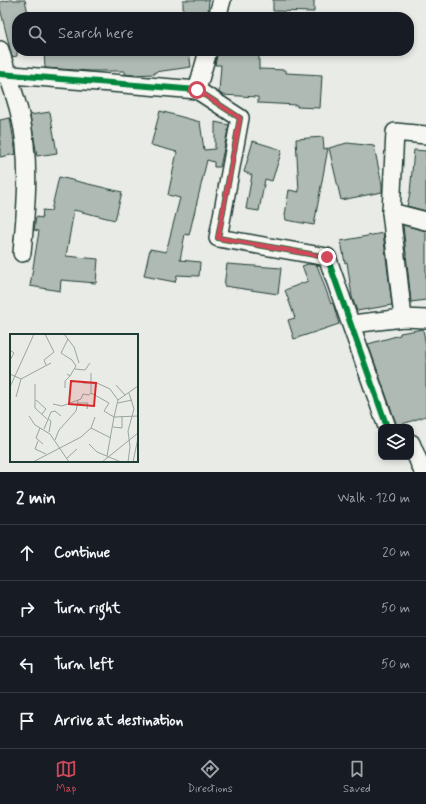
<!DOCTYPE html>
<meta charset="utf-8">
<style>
:root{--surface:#171b24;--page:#242831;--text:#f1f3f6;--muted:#9ea1a6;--line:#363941;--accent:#d1495b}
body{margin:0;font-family:Mynerve,sans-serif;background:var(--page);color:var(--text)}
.controls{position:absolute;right:12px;bottom:12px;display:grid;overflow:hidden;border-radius:8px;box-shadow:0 2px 6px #0003}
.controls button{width:36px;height:36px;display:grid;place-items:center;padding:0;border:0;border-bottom:1px solid var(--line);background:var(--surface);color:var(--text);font:20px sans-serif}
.stop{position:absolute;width:12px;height:12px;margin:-9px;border:3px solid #d1495b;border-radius:50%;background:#fff}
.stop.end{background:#d1495b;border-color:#fff;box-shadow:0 1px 4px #0008}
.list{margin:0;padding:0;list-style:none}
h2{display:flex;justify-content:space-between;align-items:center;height:52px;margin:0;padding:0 16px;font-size:17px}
h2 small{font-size:13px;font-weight:400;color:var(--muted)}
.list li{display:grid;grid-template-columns:26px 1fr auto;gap:12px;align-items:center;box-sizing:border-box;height:56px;padding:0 16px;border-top:1px solid var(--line)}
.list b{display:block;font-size:15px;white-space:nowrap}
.list em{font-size:13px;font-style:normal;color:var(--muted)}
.icon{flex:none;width:22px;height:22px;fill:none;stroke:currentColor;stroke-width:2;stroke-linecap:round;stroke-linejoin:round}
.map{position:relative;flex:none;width:426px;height:472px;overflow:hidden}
.search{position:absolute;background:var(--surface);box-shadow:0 2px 6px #0003;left:12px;right:12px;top:12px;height:44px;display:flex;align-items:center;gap:10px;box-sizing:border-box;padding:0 14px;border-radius:16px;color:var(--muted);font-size:15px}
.sheet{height:276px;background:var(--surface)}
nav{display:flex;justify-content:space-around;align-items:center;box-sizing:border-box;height:56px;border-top:1px solid var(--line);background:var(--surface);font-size:11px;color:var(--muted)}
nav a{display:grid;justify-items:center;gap:2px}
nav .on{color:var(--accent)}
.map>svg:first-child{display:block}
</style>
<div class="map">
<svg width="426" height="472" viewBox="0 0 426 472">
<rect width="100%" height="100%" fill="#e9ebe7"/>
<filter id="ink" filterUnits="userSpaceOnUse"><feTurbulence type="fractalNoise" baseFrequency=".025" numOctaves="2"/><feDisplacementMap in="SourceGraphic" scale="8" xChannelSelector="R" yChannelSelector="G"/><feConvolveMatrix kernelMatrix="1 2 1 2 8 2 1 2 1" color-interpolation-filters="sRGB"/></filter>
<g filter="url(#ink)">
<!-- building -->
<g fill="#b0bab5" stroke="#1f3d34">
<path d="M 10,0 L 25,0 L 29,17 L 17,17 L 17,56 L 12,57 L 0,8 L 0,2 Z"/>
<path d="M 183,0 L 209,0 L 208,13 L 183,14 Z"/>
<path d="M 273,0 L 314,0 L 314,12 L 273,11 Z"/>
<path d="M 44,51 L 189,51 L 191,67 L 155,72 L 155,74 L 131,75 L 125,74 L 125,71 L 90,71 L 45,68 Z"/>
<path d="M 218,51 L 259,51 L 259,69 L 286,70 L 286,73 L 322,75 L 320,108 L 297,107 L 297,105 L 258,103 L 258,97 L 222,95 L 219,92 L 221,65 L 215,65 Z"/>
<path d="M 160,111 L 200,122 L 204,150 L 215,149 L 215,122 L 229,125 L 220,167 L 214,167 L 214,162 L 207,160 L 189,235 L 185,234 L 180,260 L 200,262 L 199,276 L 177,275 L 175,282 L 144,276 L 150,249 L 166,252 L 180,198 L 168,195 L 177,152 L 151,145 Z"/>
<path d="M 50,112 L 57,153 L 37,156 L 30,115 Z"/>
<path d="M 10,118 L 16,154 L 0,157 L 0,120 Z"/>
<path d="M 323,137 L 324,149 L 328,148 L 314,225 L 286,220 L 285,215 L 289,190 L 299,192 L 296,139 Z"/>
<path d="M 253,141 L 282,150 L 272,181 L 265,179 L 259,211 L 246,209 L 252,175 L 244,172 Z"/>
<path d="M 347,143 L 374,146 L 382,185 L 382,192 L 341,200 L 329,148 Z"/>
<path d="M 414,150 L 426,151 L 426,211 L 407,206 L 410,193 Z"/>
<path d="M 59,177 L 122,192 L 115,220 L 74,210 L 66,256 L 98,259 L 96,283 L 61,280 L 60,291 L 30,286 L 39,231 L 34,230 L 36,217 L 42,218 L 43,210 L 51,211 Z"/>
<path d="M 403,225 L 426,231 L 426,300 L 411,302 Z"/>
<path d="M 383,233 L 392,305 L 357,311 L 352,297 L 347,262 L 345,263 L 341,241 Z"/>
<path d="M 227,264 L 281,268 L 278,294 L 224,286 Z"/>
<path d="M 308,264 L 317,265 L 331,304 L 333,303 L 339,324 L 294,339 L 288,320 L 295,318 L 285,290 L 308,281 L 302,266 Z"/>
<path d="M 423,329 L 426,346 L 426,416 L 397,426 L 368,344 L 400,335 L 400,333 Z"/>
</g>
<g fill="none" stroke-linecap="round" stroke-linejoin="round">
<defs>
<g id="minor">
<path d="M 217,17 L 222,0"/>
<path d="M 0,50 C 6,72 15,93 20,115 C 31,160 26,208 22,253"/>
<path d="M 0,74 L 197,90 L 240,118 L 218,238 L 327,257 L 387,427"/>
<path d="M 197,90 L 208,51"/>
<path d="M 391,212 L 426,221"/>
<path d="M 403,318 L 391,212 L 395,132 L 426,135"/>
<path d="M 352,324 L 403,318 L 426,319"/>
<path d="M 411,443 L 423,472"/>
</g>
</defs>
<!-- minor casing -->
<use href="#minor" stroke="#1f3d34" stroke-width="20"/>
<!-- minor -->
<use href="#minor" stroke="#f6f6f2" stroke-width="17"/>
<defs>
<path id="cycleway" d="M 0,74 L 197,90 L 240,118 L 218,238 L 327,257 L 387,427"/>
</defs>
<!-- cycleway casing -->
<use href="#cycleway" stroke="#f6f6f2" stroke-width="8"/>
<!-- cycleway -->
<use href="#cycleway" stroke="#00873e" stroke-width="6"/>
</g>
</g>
<g fill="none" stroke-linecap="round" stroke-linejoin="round" filter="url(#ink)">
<!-- route -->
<path stroke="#d1495b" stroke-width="5" d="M 197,90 L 240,118 L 218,238 L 327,257"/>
</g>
<!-- overview -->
<g transform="translate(10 334)">
<rect width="128" height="128" fill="#e9ebe7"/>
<path fill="none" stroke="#98a59f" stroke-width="1" d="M 35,0 L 44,18 L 34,26 L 36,31M 54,0 L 64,13 L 69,29M 0,16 L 4,19 L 0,26M 65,35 L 75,36 L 80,29M 81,39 L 81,59M 0,40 L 11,45 L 41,29M 57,40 L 60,42 L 66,32 L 62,26 L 51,19 L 58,5M 25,50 L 25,74 L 37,85M 106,51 L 115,61M 0,53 L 24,0M 55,54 L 55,47 L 60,42M 6,63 L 11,45M 26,66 L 36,75 L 32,80M 108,66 L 128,52M 68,69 L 78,69 L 77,75M 108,69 L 122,66M 43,70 L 52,72 L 71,65 L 73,60 L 79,61 L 81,59 L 99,69 L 94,77 L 104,83 L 108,66 L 100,55 L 87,49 L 73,49M 19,82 L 25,91 L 40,100 L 59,128M 38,85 L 41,87 L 39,98M 103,93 L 112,94 L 112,82M 30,94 L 26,104 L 33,110M 81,94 L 101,104M 34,95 L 41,78 L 45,77 L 51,82M 45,106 L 49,96 L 66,77 L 68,66M 28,107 L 25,115 L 36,120M 79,110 L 87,118 L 111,128M 97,122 L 104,83 L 128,82M 57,124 L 67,115M 23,128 L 71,103 L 81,94 L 85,83M 92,128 L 128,99M 118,128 L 120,113 L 118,97 L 124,75 L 119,59M 123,128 L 128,104"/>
<path fill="#d62828" fill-opacity="0.15" stroke="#d62828" stroke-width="2" d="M 61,47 L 86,49 L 84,72 L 59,70 Z"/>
<rect width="128" height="128" fill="none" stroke="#1f3d34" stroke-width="2"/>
</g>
</svg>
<div class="controls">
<button><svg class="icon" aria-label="layers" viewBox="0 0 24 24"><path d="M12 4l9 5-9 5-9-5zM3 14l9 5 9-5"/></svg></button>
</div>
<div class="stop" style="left:197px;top:90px"></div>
<div class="stop end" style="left:327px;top:257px"></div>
<div class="search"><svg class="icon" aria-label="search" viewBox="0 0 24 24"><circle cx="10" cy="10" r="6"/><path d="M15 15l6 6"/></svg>Search here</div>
</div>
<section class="sheet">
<h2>2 min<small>Walk · 120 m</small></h2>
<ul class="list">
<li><svg class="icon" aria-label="ahead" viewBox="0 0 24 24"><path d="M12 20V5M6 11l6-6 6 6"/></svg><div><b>Continue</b></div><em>20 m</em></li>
<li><svg class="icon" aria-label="right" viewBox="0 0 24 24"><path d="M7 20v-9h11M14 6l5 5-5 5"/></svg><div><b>Turn right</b></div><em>50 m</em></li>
<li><svg class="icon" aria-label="left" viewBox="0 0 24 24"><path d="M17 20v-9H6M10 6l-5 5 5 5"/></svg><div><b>Turn left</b></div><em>50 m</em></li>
<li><svg class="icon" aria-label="arrive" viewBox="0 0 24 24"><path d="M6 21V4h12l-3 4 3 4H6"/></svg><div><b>Arrive at destination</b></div></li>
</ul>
</section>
<nav>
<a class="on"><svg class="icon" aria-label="map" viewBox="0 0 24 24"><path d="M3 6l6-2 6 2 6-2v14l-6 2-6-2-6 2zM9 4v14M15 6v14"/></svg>Map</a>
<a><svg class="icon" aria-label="directions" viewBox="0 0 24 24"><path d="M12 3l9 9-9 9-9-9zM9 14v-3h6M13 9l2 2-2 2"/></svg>Directions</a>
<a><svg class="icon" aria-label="saved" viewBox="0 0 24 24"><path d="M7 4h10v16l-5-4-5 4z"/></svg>Saved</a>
</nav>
